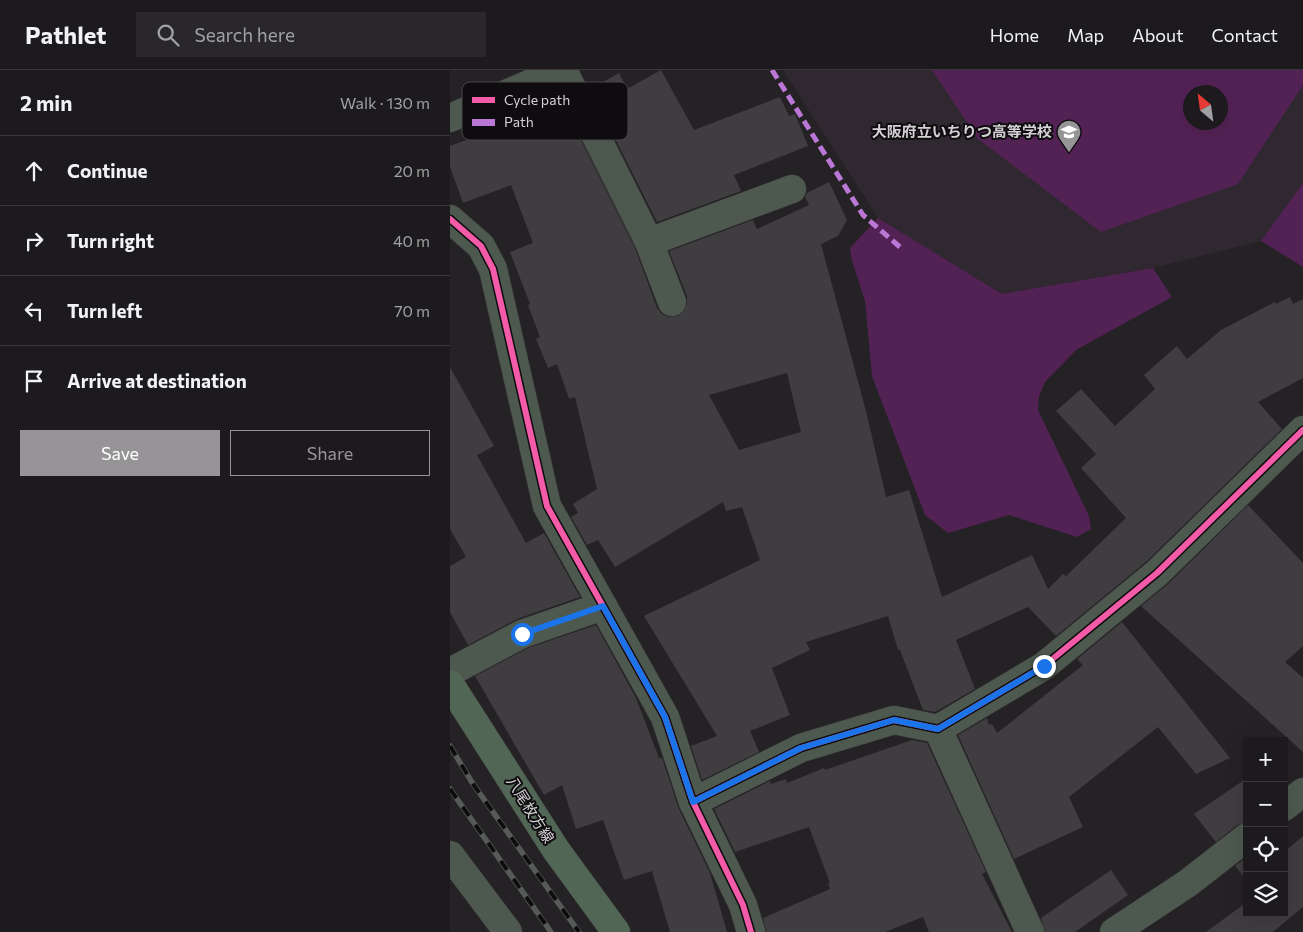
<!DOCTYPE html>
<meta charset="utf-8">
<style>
:root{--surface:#1c1a1c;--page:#292729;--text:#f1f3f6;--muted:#a0a1a3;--line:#3a383b;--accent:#979497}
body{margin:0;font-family:Commissioner,"Noto Sans JP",sans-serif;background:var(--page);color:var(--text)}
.controls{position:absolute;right:15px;bottom:15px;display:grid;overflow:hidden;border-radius:0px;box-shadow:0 5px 20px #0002}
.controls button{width:45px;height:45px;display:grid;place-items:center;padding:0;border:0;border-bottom:1px solid var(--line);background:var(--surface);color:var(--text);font:25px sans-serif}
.compass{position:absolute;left:733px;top:15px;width:45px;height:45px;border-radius:50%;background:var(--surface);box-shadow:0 5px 20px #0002;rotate:331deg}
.stop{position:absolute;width:15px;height:15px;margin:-11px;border:4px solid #1a73e8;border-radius:50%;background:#fff}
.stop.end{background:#1a73e8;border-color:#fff;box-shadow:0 1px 5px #0008}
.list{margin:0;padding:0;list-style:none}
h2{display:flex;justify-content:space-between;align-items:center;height:65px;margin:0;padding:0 20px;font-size:21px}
h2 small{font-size:16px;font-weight:400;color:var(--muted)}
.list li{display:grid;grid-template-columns:32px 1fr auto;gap:15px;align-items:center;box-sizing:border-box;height:70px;padding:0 20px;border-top:1px solid var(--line)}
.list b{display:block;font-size:19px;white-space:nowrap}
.list em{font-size:16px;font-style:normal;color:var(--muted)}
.actions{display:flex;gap:10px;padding:15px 20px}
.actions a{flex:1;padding:11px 0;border:1px solid var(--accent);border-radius:0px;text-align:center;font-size:18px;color:var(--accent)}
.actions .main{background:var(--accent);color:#fff}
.icon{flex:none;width:28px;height:28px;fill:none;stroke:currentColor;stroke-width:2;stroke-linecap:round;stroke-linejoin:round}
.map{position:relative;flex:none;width:853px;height:862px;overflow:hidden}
header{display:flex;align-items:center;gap:30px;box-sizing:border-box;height:70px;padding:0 25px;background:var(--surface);border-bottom:1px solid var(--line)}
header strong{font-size:24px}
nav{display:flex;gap:28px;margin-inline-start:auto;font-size:18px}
.search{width:350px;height:45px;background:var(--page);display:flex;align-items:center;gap:12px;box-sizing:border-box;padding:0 18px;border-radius:0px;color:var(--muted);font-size:19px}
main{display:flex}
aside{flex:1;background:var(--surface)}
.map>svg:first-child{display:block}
</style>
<header>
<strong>Pathlet</strong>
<div class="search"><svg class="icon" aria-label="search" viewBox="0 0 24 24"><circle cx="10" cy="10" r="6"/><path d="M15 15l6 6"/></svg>Search here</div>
<nav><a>Home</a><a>Map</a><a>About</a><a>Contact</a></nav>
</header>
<main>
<aside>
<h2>2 min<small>Walk · 130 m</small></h2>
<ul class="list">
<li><svg class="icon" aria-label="ahead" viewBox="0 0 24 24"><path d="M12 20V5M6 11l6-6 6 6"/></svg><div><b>Continue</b></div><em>20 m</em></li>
<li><svg class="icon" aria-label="right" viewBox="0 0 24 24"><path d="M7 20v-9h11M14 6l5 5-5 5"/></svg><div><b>Turn right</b></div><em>40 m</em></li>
<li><svg class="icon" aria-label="left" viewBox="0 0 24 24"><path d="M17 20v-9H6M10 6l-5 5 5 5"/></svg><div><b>Turn left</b></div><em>70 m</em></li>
<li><svg class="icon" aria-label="arrive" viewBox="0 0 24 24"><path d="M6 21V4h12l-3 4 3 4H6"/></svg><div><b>Arrive at destination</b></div></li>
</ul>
<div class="actions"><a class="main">Save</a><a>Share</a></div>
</aside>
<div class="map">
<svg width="853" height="862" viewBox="0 0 853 862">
<rect width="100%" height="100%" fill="#252225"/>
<!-- built -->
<path fill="#302830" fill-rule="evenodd" d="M 333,0 L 853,0 L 853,113 L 811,171 L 703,198 L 552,224 L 428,148 ZM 741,22 L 771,22 L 771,52 L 741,52 Z"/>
<!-- green -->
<g fill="#532255" fill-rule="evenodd">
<path d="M 482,0 L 853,0 L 853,15 L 788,114 L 651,162 L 528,69 ZM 741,22 L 771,22 L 771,52 L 741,52 Z"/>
<path d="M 853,113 L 853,197 L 811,171 Z"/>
<path d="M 428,148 L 552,224 L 703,198 L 722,227 L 626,280 L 595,312 L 589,326 L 588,340 L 639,446 L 641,459 L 627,467 L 559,445 L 498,463 L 475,445 L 422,306 L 415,231 L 402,191 L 400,178 Z"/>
</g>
<!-- building -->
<g fill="#3f3d3f" fill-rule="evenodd">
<path d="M 211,0 L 244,60 L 330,27 L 339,46 L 345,44 L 358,76 L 284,105 L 291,121 L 207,152 L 140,19 L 169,3 L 177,19 Z"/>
<path d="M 109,31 L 111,35 L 113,34 L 185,178 L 207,238 L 212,244 L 219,247 L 228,246 L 234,241 L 237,234 L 237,226 L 219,181 L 303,150 L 307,159 L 359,135 L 355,127 L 357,123 L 379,112 L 397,150 L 388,166 L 371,174 L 416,341 L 436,427 L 459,420 L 492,527 L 582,485 L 598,519 L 613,504 L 616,506 L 676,448 L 631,398 L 646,384 L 606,341 L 631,319 L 665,356 L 705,319 L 694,305 L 727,276 L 737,289 L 771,260 L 825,232 L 826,234 L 840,227 L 843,234 L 853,229 L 853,308 L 808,332 L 832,359 L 697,491 L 606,566 L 578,537 L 506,570 L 525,619 L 485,642 L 473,640 L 450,580 L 448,580 L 438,546 L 356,572 L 360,580 L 322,598 L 340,645 L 300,661 L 309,682 L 252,710 L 241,676 L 267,666 L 194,546 L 310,490 L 292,437 L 276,441 L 273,432 L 165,497 L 148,470 L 137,475 L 121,447 L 128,443 L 123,434 L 147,419 L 125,327 L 119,329 L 107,294 L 98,298 L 86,269 L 90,267 L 78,235 L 80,234 L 60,182 L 83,173 L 61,115 L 13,133 L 0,97 L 0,76 L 54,56 ZM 337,303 L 351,362 L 289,380 L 259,325 Z"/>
<path d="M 0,297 L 44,376 L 27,385 L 76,473 L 94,463 L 130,527 L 67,549 L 18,575 L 0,542 L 0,496 L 16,487 L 0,459 Z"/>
<path d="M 798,435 L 853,493 L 853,576 L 835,592 L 853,608 L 853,682 L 691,536 L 718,514 Z"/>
<path d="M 672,552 L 780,688 L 746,704 L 708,657 L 619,727 L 633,757 L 564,789 L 508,665 L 537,648 L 539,655 L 542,654 L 547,663 L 633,595 L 627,589 Z"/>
<path d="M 146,555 L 186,628 L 209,688 L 212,688 L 229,739 L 260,803 L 277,862 L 220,862 L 202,801 L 174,810 L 153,750 L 126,759 L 112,715 L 94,725 L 25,606 L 78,578 Z"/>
<path d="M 462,670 L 477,673 L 536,802 L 532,804 L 562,862 L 479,862 L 473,847 L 435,862 L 316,862 L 313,848 L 380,819 L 378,814 L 380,813 L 359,757 L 285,782 L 264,739 L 320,711 L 321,714 L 336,709 L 337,713 L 374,698 L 375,700 Z"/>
<path d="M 797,708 L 797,752 L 787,755 L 766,772 L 744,744 Z"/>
<path d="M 853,766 L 853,837 L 823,862 L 756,862 L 797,832 L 797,843 L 834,843 L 834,782 Z"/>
<path d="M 797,787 L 797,811 L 785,796 Z"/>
<path d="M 661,800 L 678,825 L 625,862 L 595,862 L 591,848 Z"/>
</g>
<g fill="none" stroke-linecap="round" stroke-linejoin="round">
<defs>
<g id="minor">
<path d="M 113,0 L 199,172 L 222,232"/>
<path d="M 0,48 L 112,0"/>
<path d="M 0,149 L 31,176 L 43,199 L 97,436 L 215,647 L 243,732 L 293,835 L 301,862"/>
<path d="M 199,172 L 342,119"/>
<path d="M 0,602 L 72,564 L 153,536"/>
<path d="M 488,659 L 580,862"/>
<path d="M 243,732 L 351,678 L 444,650 L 488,659 L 594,596 L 707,503 L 853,360"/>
<path d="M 834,737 L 853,722"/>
<path d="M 0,785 L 58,862"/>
<path d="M 664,862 L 738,813 L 797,767"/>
</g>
<path id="primary" d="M 0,614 L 106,780 L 166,862"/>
</defs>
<!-- minor casing -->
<use href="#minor" stroke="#403f40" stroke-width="29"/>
<!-- primary casing -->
<use href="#primary" stroke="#403f40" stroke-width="29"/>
<!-- minor -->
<use href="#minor" stroke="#4d594e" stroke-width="28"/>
<!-- primary -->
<use href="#primary" stroke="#516654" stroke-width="28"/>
<defs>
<g id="rail">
<path d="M 0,676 L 23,714 L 129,862"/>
<path d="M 0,719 L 101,862"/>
</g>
</defs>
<!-- rail casing -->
<use href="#rail" stroke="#565b57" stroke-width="5.5"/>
<!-- rail -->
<use href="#rail" stroke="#0e0c0e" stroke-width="4" stroke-dasharray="11" stroke-linecap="butt"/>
<!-- quiet -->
<path stroke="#ba77d6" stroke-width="5" stroke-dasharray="10 5" stroke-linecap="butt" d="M 322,0 L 413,145 L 451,178"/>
<defs>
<g id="cycleway">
<path d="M 0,149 L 31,176 L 43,199 L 97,436 L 215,647 L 243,732 L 293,835 L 301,862"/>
<path d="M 243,732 L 351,678 L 444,650 L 488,659 L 594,596 L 707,503 L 853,360"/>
</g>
</defs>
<!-- cycleway casing -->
<use href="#cycleway" stroke="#0e0c0e" stroke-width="9"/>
<!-- cycleway -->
<use href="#cycleway" stroke="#f35aa7" stroke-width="6"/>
</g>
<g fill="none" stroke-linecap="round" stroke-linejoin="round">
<!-- route -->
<path stroke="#1a73e8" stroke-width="6" d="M 72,564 L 153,536 L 215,647 L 243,732 L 351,678 L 444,650 L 488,659 L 594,596"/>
</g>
<!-- icons -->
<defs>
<symbol id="school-pin" viewBox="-11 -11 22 30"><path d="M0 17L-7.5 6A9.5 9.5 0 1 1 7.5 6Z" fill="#979497" stroke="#0e0c0e"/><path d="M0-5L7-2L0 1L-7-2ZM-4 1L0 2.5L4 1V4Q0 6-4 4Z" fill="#fff"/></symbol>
</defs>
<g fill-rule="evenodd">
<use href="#school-pin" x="605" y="48" width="28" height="38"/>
</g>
<g text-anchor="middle" stroke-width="4" stroke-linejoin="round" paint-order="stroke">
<!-- poi labels -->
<g font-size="15" font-weight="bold" fill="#d4d1d4" stroke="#0e0c0e" text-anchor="end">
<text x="602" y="67">大阪府立いちりつ高等学校</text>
</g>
<!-- street labels -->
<g font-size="15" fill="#d4d1d4" stroke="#0e0c0e">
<text transform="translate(80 740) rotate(58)" y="5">八尾枚方線</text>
</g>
</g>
<!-- legend -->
<rect x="12" y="12" width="166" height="58" rx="8" fill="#0e0c0e" stroke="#494749" stroke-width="1"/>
<rect x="22" y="27" width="23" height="6" fill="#f35aa7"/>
<rect x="22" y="49" width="23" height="7" fill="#ba77d6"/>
<g font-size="14" fill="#d4d1d4">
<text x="54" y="35">Cycle path</text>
<text x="54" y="57">Path</text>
</g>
</svg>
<div class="controls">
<button>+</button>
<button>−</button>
<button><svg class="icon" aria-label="locate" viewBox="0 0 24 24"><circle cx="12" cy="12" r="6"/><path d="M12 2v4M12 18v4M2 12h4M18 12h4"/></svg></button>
<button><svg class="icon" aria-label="layers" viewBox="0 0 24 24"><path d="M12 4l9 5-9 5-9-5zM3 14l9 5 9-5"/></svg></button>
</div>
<svg class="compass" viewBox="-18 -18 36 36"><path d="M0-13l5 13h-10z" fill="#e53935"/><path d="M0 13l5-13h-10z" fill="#a0a1a3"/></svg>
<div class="stop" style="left:72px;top:564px"></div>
<div class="stop end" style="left:594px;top:596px"></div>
</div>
</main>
